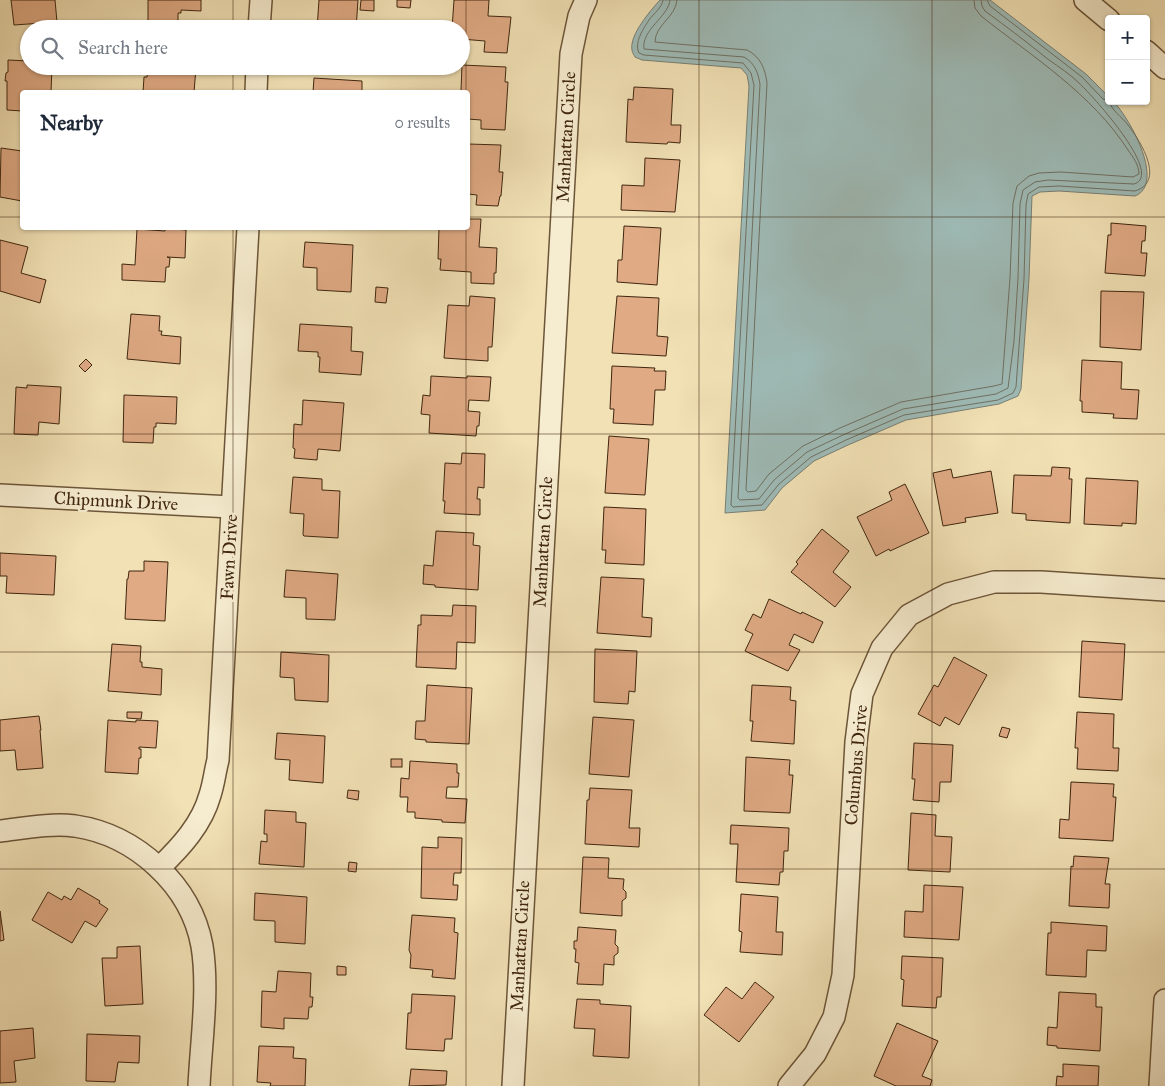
<!DOCTYPE html>
<meta charset="utf-8">
<style>
:root{--surface:#fff;--page:#f2f2f3;--text:#1f2937;--muted:#747a83;--line:#e0e1e3}
body{margin:0;font-family:"IM FELL Great Primer",serif;background:var(--page);color:var(--text)}
.controls{position:absolute;right:15px;top:15px;display:grid;overflow:hidden;border-radius:5px;box-shadow:0 1px 4px #0004}
.controls button{width:45px;height:45px;display:grid;place-items:center;padding:0;border:0;border-bottom:1px solid var(--line);background:var(--surface);color:var(--text);font:25px sans-serif}
.list{margin:0;padding:0;list-style:none}
h2{display:flex;justify-content:space-between;align-items:center;height:65px;margin:0;padding:0 20px;font-size:21px}
h2 small{font-size:16px;font-weight:400;color:var(--muted)}
.icon{flex:none;width:28px;height:28px;fill:none;stroke:currentColor;stroke-width:2;stroke-linecap:round;stroke-linejoin:round}
.map{position:relative;flex:none;width:1165px;height:1086px;overflow:hidden}
.search{position:absolute;background:var(--surface);box-shadow:0 1px 4px #0004;left:20px;top:20px;width:450px;height:55px;display:flex;align-items:center;gap:12px;box-sizing:border-box;padding:0 18px;border-radius:28px;color:var(--muted);font-size:19px}
.panel{position:absolute;background:var(--surface);box-shadow:0 1px 4px #0004;left:20px;top:90px;width:450px;height:140px;border-radius:5px}
.map>svg:first-child{display:block}
</style>
<div class="map">
<svg width="1165" height="1086" viewBox="0 0 1165 1086">
<rect width="100%" height="100%" fill="#f1e1b5"/>
<filter id="stains"><feTurbulence type="fractalNoise" baseFrequency=".004" numOctaves="4"/><feColorMatrix values="0 0 0 0 .2 0 0 0 0 .09 0 0 0 0 .02 0 0 0 .5 -.17"/></filter>
<radialGradient id="worn" r=".72"><stop offset=".6" stop-color="#630" stop-opacity="0"/><stop offset="1" stop-color="#630" stop-opacity=".3"/></radialGradient>
<!-- water -->
<path fill="#9ebbb7" stroke="#787f74" d="M 660,0 L 990,0 L 1086,74 L 1109,97 L 1109,101 L 1113,101 C 1132,121 1165,184 1135,196 L 1059,191 L 1040,192 L 1032,196 L 1029,279 L 1021,389 L 1018,396 L 999,404 L 906,420 L 848,445 L 814,461 L 782,488 L 765,510 L 725,513 L 749,86 L 747,75 L 741,68 L 642,60 L 635,57 C 634,55 632,52 632,50 C 629,35 651,10 660,0 Z"/>
<g fill="none" stroke-linecap="round" stroke-linejoin="round">
<!-- shore -->
<g stroke="#6f7063" stroke-width="1">
<path d="M 663,0 C 662,8 654,13 649,20 C 643,29 634,43 639,53 L 644,55 L 743,63 L 751,73 L 754,85 L 731,505 L 733,507 L 762,505 L 779,484 L 811,457 L 846,440 L 904,415 L 998,400 L 1013,393 L 1016,387 L 1024,279 L 1026,205 L 1028,194 L 1039,187 L 1059,186 L 1135,191 C 1165,182 1142,143 1128,125 C 1122,117 1112,111 1109,101 L 1103,99 L 1082,77 L 990,6 L 987,0"/>
<path d="M 670,0 C 669,16 641,30 644,49 L 744,57 C 755,63 758,73 760,84 L 738,498 L 740,500 L 759,499 L 774,480 L 807,452 L 843,435 L 903,409 L 996,394 L 1008,388 L 1014,341 L 1018,278 L 1020,204 L 1023,190 L 1035,182 L 1048,180 L 1134,184 C 1165,175 1092,95 1079,83 C 1070,74 1059,67 1049,60 C 1028,43 1007,27 985,11 L 982,6 L 981,0"/>
<path d="M 677,0 C 676,17 655,25 655,42 L 747,50 C 761,57 765,69 767,83 L 746,490 L 748,492 L 756,491 L 769,474 L 803,446 L 840,428 L 901,402 L 994,386 L 1002,384 L 1010,278 L 1013,203 L 1017,186 L 1029,176 L 1039,173 L 1061,172 L 1133,177 L 1139,174 C 1139,165 1133,157 1128,150 C 1092,94 1033,57 981,16 L 975,8 L 974,0"/>
</g>
</g>
<!-- building -->
<g fill="#dfaa84" stroke="#40260f">
<path d="M 11,0 L 55,0 L 57,22 L 14,25 Z"/>
<path d="M 148,0 L 201,0 L 201,11 L 181,10 L 181,13 L 178,13 L 178,29 L 148,28 Z"/>
<path d="M 319,0 L 358,0 L 356,29 L 317,29 Z"/>
<path d="M 361,0 L 374,0 L 374,11 L 360,10 Z"/>
<path d="M 397,0 L 411,0 L 410,8 L 397,7 Z"/>
<path d="M 454,0 L 489,0 L 488,16 L 511,17 L 507,53 L 484,52 L 485,41 L 461,39 L 461,29 L 452,29 Z"/>
<path d="M 8,60 L 29,61 L 29,66 L 52,66 L 51,92 L 22,92 L 22,111 L 7,110 L 7,81 L 5,81 L 6,73 L 8,72 Z"/>
<path d="M 462,65 L 506,67 L 505,82 L 508,82 L 505,130 L 481,129 L 481,120 L 468,119 L 468,92 L 459,92 L 461,90 Z"/>
<path d="M 148,66 L 196,68 L 194,92 L 143,92 L 144,77 L 147,77 Z"/>
<path d="M 314,78 L 362,81 L 362,92 L 313,92 Z"/>
<path d="M 634,87 L 673,89 L 671,125 L 681,125 L 680,143 L 668,142 L 667,144 L 626,142 L 628,99 L 633,100 Z"/>
<path d="M 468,144 L 501,145 L 499,172 L 503,172 L 501,196 L 500,196 L 498,206 L 476,205 L 477,195 L 468,194 Z"/>
<path d="M 1,148 L 22,151 L 22,201 L 0,197 Z"/>
<path d="M 645,158 L 680,160 L 675,212 L 621,210 L 622,185 L 644,186 Z"/>
<path d="M 468,219 L 481,219 L 479,247 L 497,248 L 496,273 L 494,273 L 494,284 L 471,283 L 471,272 L 440,270 L 441,259 L 438,259 L 439,228 L 468,228 Z"/>
<path d="M 1111,223 L 1146,226 L 1145,241 L 1142,241 L 1141,253 L 1147,253 L 1145,276 L 1105,273 L 1108,235 L 1111,235 Z"/>
<path d="M 624,226 L 661,228 L 657,285 L 617,282 L 618,260 L 622,260 Z"/>
<path d="M 165,228 L 186,230 L 185,258 L 167,257 L 170,258 L 169,267 L 166,267 L 165,282 L 122,280 L 122,264 L 135,265 L 137,229 L 165,231 Z"/>
<path d="M 0,240 L 28,247 L 21,273 L 46,280 L 40,303 L 0,291 Z"/>
<path d="M 305,242 L 353,245 L 351,292 L 317,290 L 317,268 L 303,267 Z"/>
<path d="M 376,287 L 388,288 L 386,303 L 375,302 Z"/>
<path d="M 1101,291 L 1144,292 L 1141,350 L 1100,347 Z"/>
<path d="M 470,296 L 495,298 L 492,347 L 488,347 L 488,361 L 444,358 L 448,305 L 469,306 Z"/>
<path d="M 617,296 L 659,298 L 657,336 L 668,337 L 666,356 L 612,353 Z"/>
<path d="M 131,314 L 160,316 L 159,331 L 162,331 L 161,335 L 181,337 L 180,364 L 127,359 Z"/>
<path d="M 300,324 L 352,327 L 351,351 L 363,352 L 361,375 L 319,372 L 320,357 L 318,357 L 318,352 L 298,351 Z"/>
<path d="M 86,359 L 92,365 L 85,372 L 79,366 Z"/>
<path d="M 1082,360 L 1122,362 L 1121,389 L 1139,390 L 1137,419 L 1113,418 L 1114,414 L 1082,412 L 1082,401 L 1080,401 Z"/>
<path d="M 612,366 L 655,368 L 654,371 L 666,371 L 665,390 L 655,390 L 653,425 L 613,423 L 614,409 L 610,409 Z"/>
<path d="M 431,376 L 467,378 L 467,376 L 491,377 L 489,401 L 469,400 L 468,411 L 480,412 L 479,426 L 477,426 L 476,436 L 429,433 L 430,415 L 421,414 L 423,395 L 430,396 Z"/>
<path d="M 27,385 L 61,387 L 59,424 L 39,422 L 38,435 L 14,434 L 16,387 L 27,388 Z"/>
<path d="M 124,395 L 177,397 L 176,424 L 156,423 L 156,427 L 154,427 L 153,443 L 123,442 Z"/>
<path d="M 303,400 L 344,403 L 340,451 L 318,449 L 317,460 L 294,458 L 295,449 L 293,448 L 294,424 L 302,425 Z"/>
<path d="M 609,436 L 649,439 L 645,495 L 605,493 Z"/>
<path d="M 462,453 L 485,454 L 484,488 L 478,487 L 477,499 L 480,499 L 480,515 L 444,513 L 445,501 L 443,501 L 445,463 L 461,464 Z"/>
<path d="M 1052,467 L 1070,468 L 1069,479 L 1072,479 L 1070,523 L 1026,520 L 1026,514 L 1012,513 L 1014,475 L 1051,476 Z"/>
<path d="M 951,469 L 953,478 L 991,471 L 998,513 L 965,518 L 966,522 L 943,526 L 933,473 Z"/>
<path d="M 293,477 L 322,479 L 322,490 L 340,491 L 338,538 L 304,536 L 303,535 L 304,514 L 290,513 Z"/>
<path d="M 1086,478 L 1138,481 L 1136,524 L 1122,523 L 1122,526 L 1084,524 Z"/>
<path d="M 905,484 L 929,533 L 890,551 L 889,549 L 876,556 L 857,517 L 892,500 L 889,492 Z"/>
<path d="M 604,507 L 646,509 L 644,565 L 605,563 L 606,550 L 602,550 Z"/>
<path d="M 822,529 L 849,551 L 833,572 L 851,587 L 835,607 L 791,572 L 798,564 L 796,562 Z"/>
<path d="M 436,531 L 474,533 L 473,545 L 480,546 L 478,590 L 435,587 L 435,585 L 423,584 L 424,565 L 433,566 Z"/>
<path d="M 0,553 L 56,556 L 54,595 L 6,593 L 7,576 L 0,576 Z"/>
<path d="M 144,561 L 168,562 L 165,621 L 125,619 L 127,579 L 128,579 L 129,571 L 144,571 Z"/>
<path d="M 286,570 L 338,574 L 335,620 L 306,619 L 306,598 L 284,597 Z"/>
<path d="M 601,577 L 644,579 L 642,617 L 652,618 L 651,637 L 597,633 Z"/>
<path d="M 769,599 L 801,614 L 802,612 L 823,622 L 813,643 L 794,634 L 789,645 L 800,650 L 788,671 L 745,651 L 753,634 L 745,630 L 753,614 L 761,618 Z"/>
<path d="M 453,605 L 476,606 L 475,643 L 457,642 L 456,669 L 416,667 L 418,625 L 421,625 L 421,615 L 452,616 Z"/>
<path d="M 1082,641 L 1125,644 L 1122,700 L 1079,697 Z"/>
<path d="M 112,644 L 141,646 L 140,662 L 142,662 L 142,667 L 162,669 L 161,695 L 108,691 Z"/>
<path d="M 595,649 L 637,651 L 635,692 L 629,691 L 628,704 L 594,702 Z"/>
<path d="M 281,652 L 329,655 L 328,702 L 295,700 L 294,678 L 280,677 Z"/>
<path d="M 954,657 L 987,675 L 959,725 L 945,717 L 940,726 L 918,714 L 934,685 L 938,687 Z"/>
<path d="M 427,685 L 472,688 L 469,744 L 426,742 L 426,740 L 415,739 L 416,721 L 425,721 Z"/>
<path d="M 752,685 L 791,687 L 790,700 L 796,701 L 794,744 L 751,741 L 753,721 L 750,721 Z"/>
<path d="M 127,712 L 142,712 L 141,719 L 127,718 Z"/>
<path d="M 1077,712 L 1114,714 L 1113,748 L 1119,748 L 1118,771 L 1077,769 L 1078,748 L 1075,748 Z"/>
<path d="M 39,716 L 41,730 L 40,730 L 43,768 L 17,770 L 15,750 L 0,751 L 0,720 Z"/>
<path d="M 593,717 L 634,720 L 629,777 L 589,774 Z"/>
<path d="M 108,720 L 136,722 L 136,720 L 158,721 L 156,748 L 139,747 L 139,749 L 141,749 L 141,758 L 139,758 L 138,774 L 105,772 Z"/>
<path d="M 1002,727 L 1010,729 L 1007,738 L 999,736 Z"/>
<path d="M 277,733 L 325,736 L 323,783 L 289,780 L 290,760 L 275,759 Z"/>
<path d="M 914,743 L 953,745 L 951,782 L 940,782 L 939,802 L 913,800 L 915,779 L 912,779 Z"/>
<path d="M 746,757 L 790,760 L 789,775 L 793,775 L 790,813 L 744,811 Z"/>
<rect x="391" y="759" width="11" height="8"/>
<path d="M 410,761 L 457,764 L 457,773 L 459,773 L 458,787 L 447,787 L 446,798 L 467,799 L 465,823 L 442,822 L 442,820 L 415,818 L 415,812 L 407,812 L 408,797 L 400,797 L 401,778 L 409,779 Z"/>
<path d="M 1071,782 L 1114,784 L 1113,797 L 1116,797 L 1113,841 L 1059,838 L 1060,819 L 1069,820 Z"/>
<path d="M 590,788 L 632,790 L 629,828 L 640,828 L 639,847 L 585,844 L 587,800 L 589,800 Z"/>
<path d="M 348,790 L 359,791 L 358,800 L 347,798 Z"/>
<path d="M 265,810 L 296,812 L 296,822 L 306,823 L 304,867 L 259,864 L 261,841 L 267,842 L 267,834 L 264,834 Z"/>
<path d="M 911,813 L 936,815 L 935,836 L 952,837 L 950,872 L 908,870 Z"/>
<path d="M 731,825 L 789,828 L 788,851 L 784,851 L 783,872 L 780,872 L 779,885 L 736,882 L 738,844 L 730,844 Z"/>
<path d="M 438,837 L 462,838 L 461,873 L 454,873 L 453,885 L 458,885 L 457,900 L 421,898 L 422,847 L 438,848 Z"/>
<path d="M 1074,856 L 1109,858 L 1105,884 L 1110,884 L 1109,908 L 1069,906 L 1071,866 L 1073,867 Z"/>
<path d="M 583,857 L 609,858 L 608,878 L 624,879 L 623,889 L 626,892 L 626,898 L 622,901 L 622,916 L 580,913 Z"/>
<path d="M 349,862 L 357,863 L 356,872 L 348,871 Z"/>
<path d="M 924,885 L 963,887 L 959,940 L 904,937 L 905,911 L 923,912 Z"/>
<path d="M 78,888 L 100,901 L 99,903 L 108,909 L 96,927 L 85,921 L 72,943 L 32,920 L 48,892 L 62,900 L 64,896 L 71,900 Z"/>
<path d="M 255,893 L 307,897 L 305,944 L 275,942 L 275,921 L 254,920 Z"/>
<path d="M 741,894 L 778,897 L 776,932 L 783,932 L 782,955 L 740,952 L 742,932 L 739,931 Z"/>
<path d="M 0,911 L 4,940 L 0,941 Z"/>
<path d="M 412,915 L 455,918 L 454,932 L 458,933 L 455,979 L 432,977 L 433,970 L 410,968 L 411,955 L 409,950 Z"/>
<path d="M 1051,922 L 1107,926 L 1106,951 L 1087,950 L 1086,977 L 1046,975 L 1048,933 L 1051,933 Z"/>
<path d="M 578,927 L 616,930 L 615,944 L 618,947 L 618,953 L 614,956 L 614,965 L 604,964 L 603,985 L 577,984 L 579,963 L 575,962 L 576,949 L 574,949 L 574,941 L 577,941 Z"/>
<path d="M 140,946 L 143,1004 L 105,1006 L 102,958 L 117,958 L 117,947 Z"/>
<path d="M 902,956 L 943,958 L 941,997 L 937,997 L 936,1008 L 902,1006 L 904,980 L 901,979 Z"/>
<path d="M 337,966 L 346,967 L 346,975 L 337,975 Z"/>
<path d="M 278,971 L 311,973 L 310,997 L 313,997 L 312,1007 L 309,1007 L 308,1019 L 284,1018 L 284,1029 L 261,1027 L 262,991 L 276,992 Z"/>
<path d="M 755,982 L 774,997 L 739,1042 L 704,1015 L 726,987 L 742,999 Z"/>
<path d="M 1059,992 L 1096,994 L 1096,1007 L 1102,1007 L 1100,1051 L 1057,1048 L 1057,1046 L 1047,1045 L 1048,1027 L 1057,1028 Z"/>
<path d="M 412,994 L 455,996 L 452,1039 L 445,1039 L 444,1051 L 406,1049 L 408,1013 L 411,1013 Z"/>
<path d="M 577,999 L 600,1000 L 600,1004 L 631,1006 L 629,1058 L 593,1056 L 595,1029 L 574,1028 Z"/>
<path d="M 897,1023 L 938,1041 L 922,1076 L 932,1080 L 930,1086 L 896,1086 L 874,1076 Z"/>
<path d="M 33,1028 L 35,1058 L 14,1061 L 16,1082 L 0,1083 L 0,1031 Z"/>
<path d="M 87,1034 L 140,1036 L 139,1063 L 118,1062 L 115,1082 L 86,1081 Z"/>
<path d="M 259,1046 L 294,1047 L 293,1058 L 306,1059 L 305,1086 L 270,1086 L 271,1083 L 257,1082 Z"/>
<path d="M 1063,1064 L 1099,1066 L 1098,1086 L 1056,1086 L 1057,1076 L 1063,1077 Z"/>
<path d="M 411,1069 L 447,1071 L 446,1085 L 409,1086 Z"/>
</g>
<g fill="none" stroke-linecap="round" stroke-linejoin="round">
<defs>
<g id="street">
<path d="M 1085,0 L 1109,20"/>
<path d="M 259,29 L 261,0"/>
<path d="M 1146,51 L 1165,68"/>
<path d="M 256,92 L 257,66"/>
<path d="M 0,495 L 231,507"/>
<path d="M 0,831 C 25,828 51,823 75,826 C 136,835 191,885 202,946 C 209,989 201,1043 199,1086"/>
<path d="M 159,868 C 181,847 202,824 210,795 C 214,783 215,771 218,760 L 248,228"/>
<path d="M 513,1086 L 571,54 L 579,16 L 586,0"/>
<path d="M 789,1086 L 815,1054 L 834,1017 L 843,975 L 856,742 L 862,694 L 882,648 L 909,615 L 948,594 L 994,582 L 1041,582 L 1165,590"/>
<path d="M 1160,1086 L 1165,1000"/>
</g>
</defs>
<!-- street casing -->
<use href="#street" stroke="#6c5538" stroke-width="24"/>
<!-- street -->
<use href="#street" stroke="#f6eccf" stroke-width="21"/>
</g>
<!-- grid -->
<path fill="none" stroke="#40260f" stroke-width="1" stroke-opacity="0.55" d="M 233,0 L 233,29M 466,0 L 466,92M 699,0 L 699,1086M 932,0 L 932,1086M 233,66 L 233,92M 0,217 L 22,217M 468,217 L 1165,217M 233,228 L 233,1086M 466,228 L 466,1086M 0,434 L 1165,434M 0,652 L 1165,652M 0,869 L 1165,869"/>
<g text-anchor="middle" stroke-width="5" stroke-linejoin="round" paint-order="stroke">
<!-- street labels -->
<g font-size="18" fill="#40260f" stroke="#f6eccf">
<text transform="translate(566 137) rotate(-87)" y="6">Manhattan Circle</text>
<text transform="translate(116 501) rotate(3)" y="6">Chipmunk Drive</text>
<text transform="translate(543 542) rotate(-87)" y="6">Manhattan Circle</text>
<text transform="translate(229 557) rotate(-87)" y="6">Fawn Drive</text>
<text transform="translate(856 765) rotate(-85)" y="6">Columbus Drive</text>
<text transform="translate(520 946) rotate(-87)" y="6">Manhattan Circle</text>
</g>
</g>
<rect width="100%" height="100%" filter="url(#stains)"/>
<rect width="100%" height="100%" fill="url(#worn)"/>
</svg>
<div class="controls">
<button>+</button>
<button>−</button>
</div>
<div class="search"><svg class="icon" aria-label="search" viewBox="0 0 24 24"><circle cx="10" cy="10" r="6"/><path d="M15 15l6 6"/></svg>Search here</div>
<section class="panel">
<h2>Nearby<small>0 results</small></h2>
<ul class="list">
</ul>
</section>
</div>
